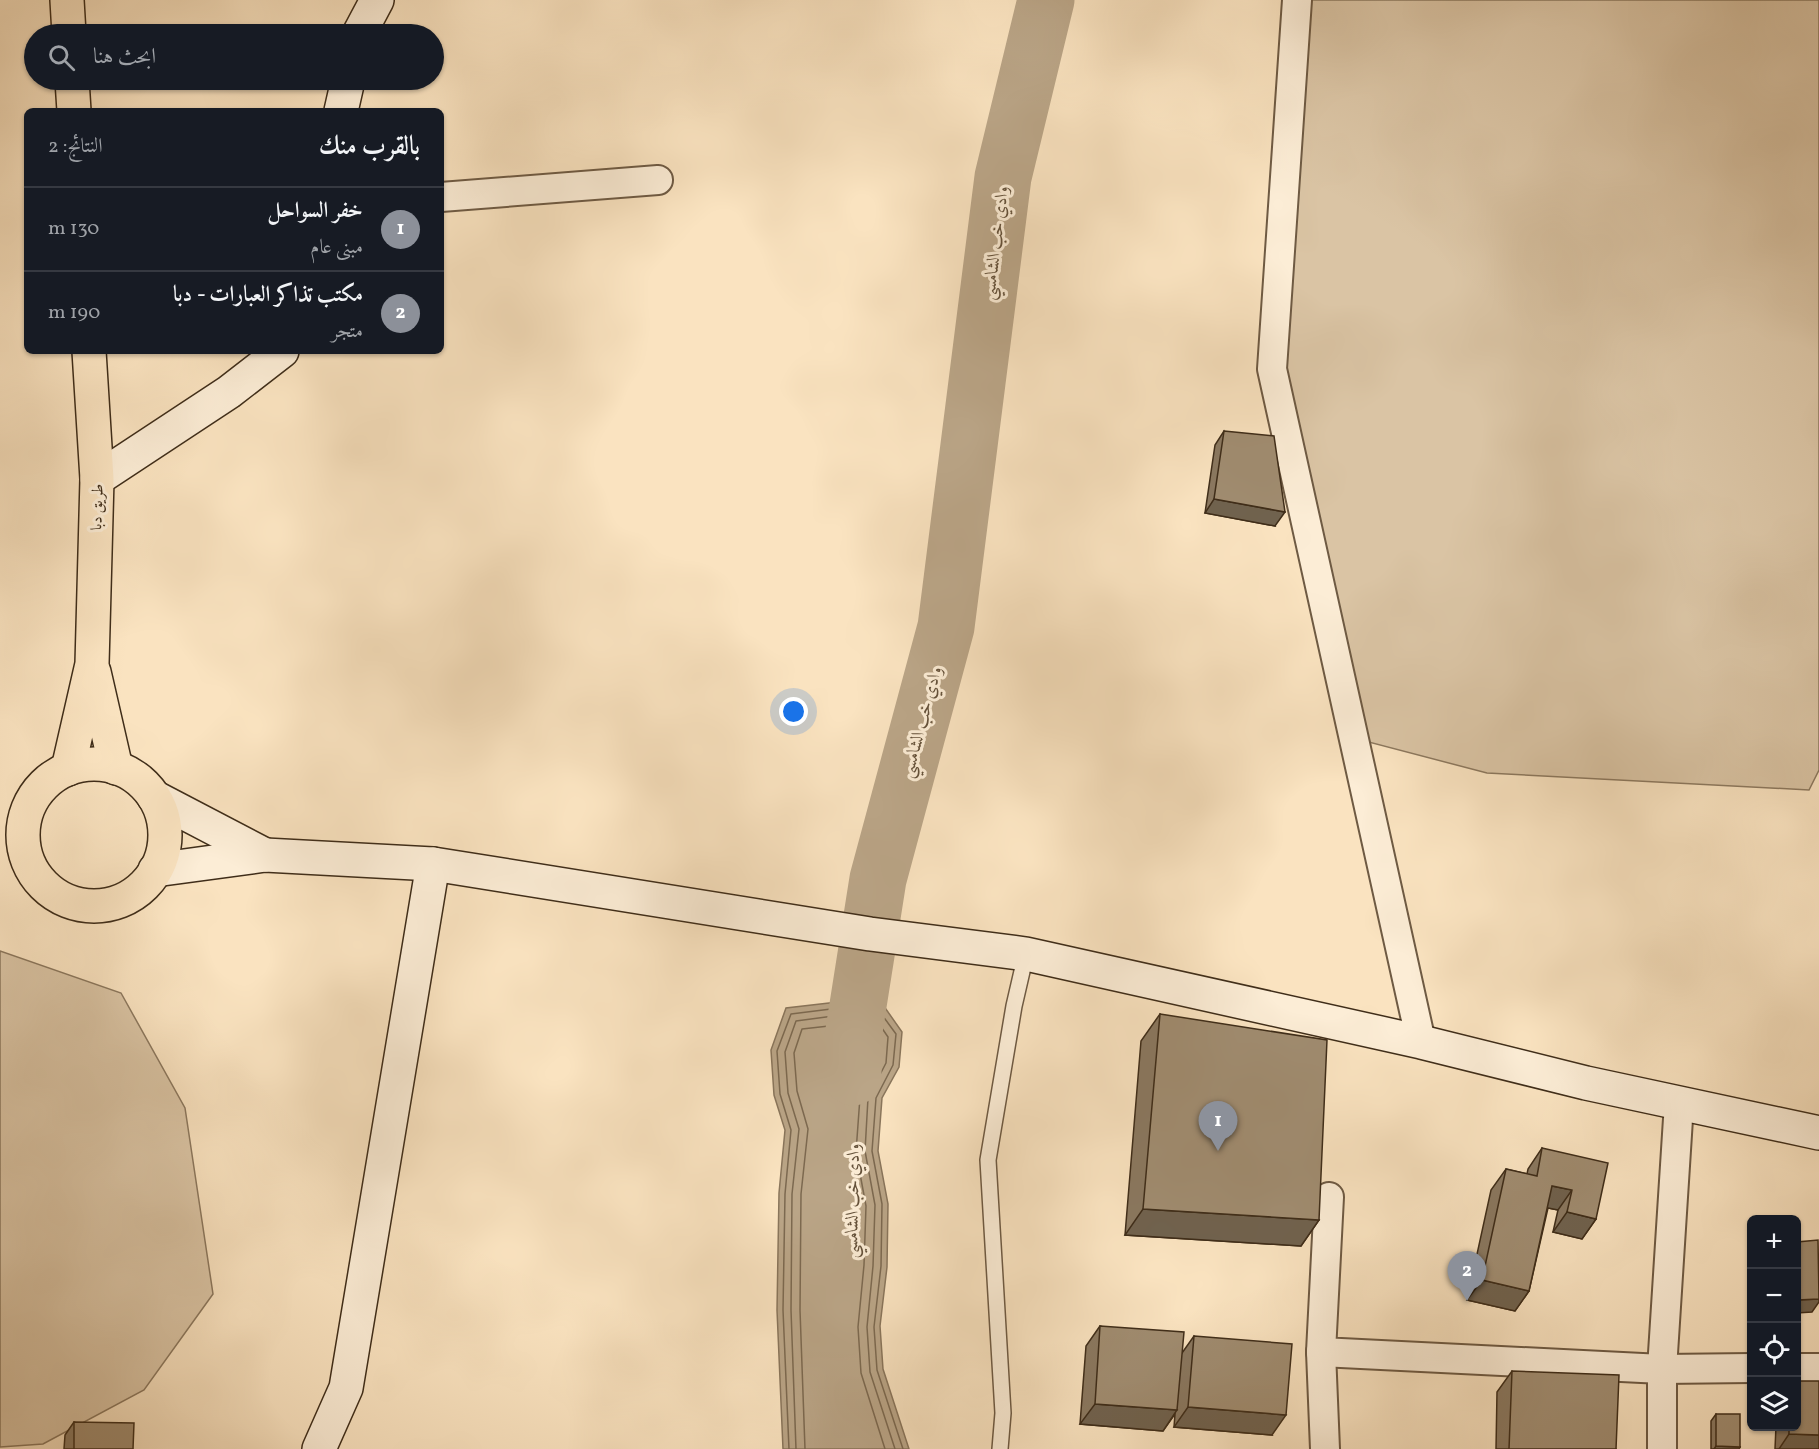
<!DOCTYPE html>
<html lang="ar">
<meta charset="utf-8">
<style>
:root{--surface:#171b24;--page:#20242c;--text:#f1f3f6;--muted:#9ea1a6;--line:#363941;--accent:#8c9099}
body{margin:0;font-family:Vollkorn,Amiri,serif;background:var(--page);color:var(--text);direction:rtl}
.controls{position:absolute;right:18px;bottom:18px;display:grid;overflow:hidden;border-radius:9px;box-shadow:0 2px 4px #0004}
.controls button{width:54px;height:54px;display:grid;place-items:center;padding:0;border:0;border-bottom:2px solid var(--line);background:var(--surface);color:var(--text);font:30px sans-serif}
.you{position:absolute;left:794px;top:712px;width:21px;height:21px;margin:-15px;border:4px solid #fff;border-radius:50%;background:#1a73e8;box-shadow:0 0 0 9px #1a73e833}
.badge{display:grid;place-items:center;width:39px;height:39px;border-radius:50%;background:var(--accent);color:#fff;font-size:20px;font-weight:700}
.pin{position:absolute;translate:-50% -50px;filter:drop-shadow(0 2px 3px #0008)}
.pin::after{content:'';position:absolute;top:32px;width:21px;height:18px;background:inherit;clip-path:polygon(0 0,100% 0,50% 100%)}
.list{margin:0;padding:0;list-style:none}
h2{display:flex;justify-content:space-between;align-items:center;height:78px;margin:0;padding:0 24px;font-size:26px}
h2 small{font-size:20px;font-weight:400;color:var(--muted)}
.list li{display:grid;grid-template-columns:39px 1fr auto;gap:18px;align-items:center;box-sizing:border-box;height:84px;padding:0 24px;border-top:2px solid var(--line)}
.list b{display:block;font-size:22px;white-space:nowrap}
.list p{margin:0;font-size:20px;white-space:nowrap;color:var(--muted)}
.list em{font-size:20px;font-style:normal;color:var(--muted)}
.icon{flex:none;width:33px;height:33px;fill:none;stroke:currentColor;stroke-width:2;stroke-linecap:round;stroke-linejoin:round}
.map{position:relative;flex:none;width:1819px;height:1449px;overflow:hidden;direction:ltr}
.search{position:absolute;background:var(--surface);box-shadow:0 2px 4px #0004;left:24px;top:24px;width:420px;height:66px;display:flex;align-items:center;gap:15px;box-sizing:border-box;padding:0 21px;border-radius:33px;color:var(--muted);font-size:22px}
.panel{position:absolute;background:var(--surface);box-shadow:0 2px 4px #0004;left:24px;top:108px;width:420px;height:246px;border-radius:9px;direction:rtl}
.map>svg:first-child{display:block}
</style>
<div class="map">
<svg width="1819" height="1449" viewBox="0 0 1819 1449">
<rect width="100%" height="100%" fill="#fae3c0"/>
<filter id="stains"><feTurbulence type="fractalNoise" baseFrequency=".00333" numOctaves="4"/><feColorMatrix values="0 0 0 0 .2 0 0 0 0 .09 0 0 0 0 .02 0 0 0 .5 -.17"/></filter>
<radialGradient id="worn" r=".72"><stop offset=".6" stop-color="#630" stop-opacity="0"/><stop offset="1" stop-color="#630" stop-opacity=".3"/></radialGradient>
<!-- green -->
<g fill="#dac4a4" stroke="#8c785e" stroke-width="1.5">
<path d="M 1286,0 L 1819,0 L 1819,770 L 1809,790 L 1487,773 L 1338,734 L 1261,359 Z"/>
<path d="M 0,951 L 121,993 L 185,1108 L 213,1294 L 144,1390 L 43,1444 L 0,1447 Z"/>
</g>
<!-- water -->
<path fill="#baa587" stroke="#89755b" stroke-width="1.5" d="M 855,1000 L 881,1002 L 902,1032 L 899,1067 L 882,1098 L 878,1151 L 888,1204 L 887,1267 L 880,1326 L 883,1369 L 909,1449 L 783,1449 L 777,1310 L 779,1193 L 785,1130 L 774,1095 L 771,1050 L 786,1008 Z"/>
<g fill="none" stroke-linecap="round" stroke-linejoin="round">
<!-- shore -->
<g stroke="#7c6950" stroke-width="1.5">
<path d="M 789,1449 L 783,1310 L 785,1194 L 791,1130 L 780,1094 L 777,1051 L 791,1014 L 855,1006 L 877,1008 L 896,1034 L 893,1065 L 876,1098 L 872,1151 L 882,1204 L 881,1266 L 874,1327 L 877,1370 L 903,1449"/>
<path d="M 796,1449 L 791,1310 L 792,1194 L 799,1129 L 788,1093 L 785,1052 L 796,1021 L 856,1013 L 873,1015 L 888,1037 L 886,1063 L 868,1098 L 865,1151 L 875,1205 L 873,1266 L 867,1327 L 870,1372 L 895,1449"/>
<path d="M 805,1449 L 800,1310 L 801,1194 L 808,1129 L 797,1091 L 794,1053 L 802,1029 L 856,1023 L 869,1024 L 879,1039 L 877,1060 L 860,1097 L 856,1152 L 866,1206 L 864,1265 L 858,1327 L 861,1373 L 885,1449"/>
</g>
<!-- river -->
<path stroke="#baa587" stroke-width="57" d="M 853,1077 L 853,1037 L 878,879 L 946,627 L 1003,177 L 1046,0"/>
<defs>
<path id="lane" d="M 1000,1449 L 1003,1413 L 988,1160 L 1014,1006 L 1026,954"/>
<g id="street">
<path d="M 1297,0 L 1272,369 L 1421,1042"/>
<path d="M 441,197 L 658,180"/>
<path d="M 1329,1197 L 1321,1352 L 1662,1369 L 1752,1368"/>
<path d="M 1321,1352 L 1325,1449"/>
<path d="M 1796,1368 L 1819,1368"/>
<path d="M 1662,1449 L 1662,1369 L 1679,1103"/>
</g>
<g id="secondary">
<path d="M 359,34 L 377,0"/>
<path d="M 341,111 L 348,80"/>
<path d="M 97,479 L 229,392 L 282,351"/>
<path d="M 154,797 L 265,855"/>
<path d="M 155,870 L 265,855 L 433,864 L 870,934 L 1026,954 L 1421,1042 L 1586,1083 L 1819,1133"/>
<path d="M 319,1449 L 346,1388 L 433,864"/>
</g>
<g id="primary">
<path d="M 67,0 L 69,34"/>
<path d="M 72,80 L 74,111"/>
<path d="M 94,672 L 116,768"/>
<circle cx="94" cy="835" r="71"/>
<path d="M 68,769 L 92,664 L 97,479 L 89,351"/>
</g>
</defs>
<!-- lane casing -->
<use href="#lane" stroke="#6e5a43" stroke-width="18"/>
<!-- street casing -->
<use href="#street" stroke="#6e5a43" stroke-width="32"/>
<!-- secondary casing -->
<use href="#secondary" stroke="#3f2d19" stroke-width="36"/>
<!-- primary casing -->
<use href="#primary" stroke="#3f2d19" stroke-width="36"/>
<!-- lane -->
<use href="#lane" stroke="#fcedd6" stroke-width="15"/>
<!-- street -->
<use href="#street" stroke="#fcedd6" stroke-width="28"/>
<!-- secondary -->
<use href="#secondary" stroke="#fcedd6" stroke-width="33"/>
<!-- primary -->
<use href="#primary" stroke="#fae3c0" stroke-width="33"/>
</g>
<!-- wall -->
<g fill="#8a7860" stroke="#3f2d19" stroke-width="1.5">
<path d="M 1224,431 L 1275,526 L 1205,513 L 1215,445 Z"/>
<path d="M 1160,1014 L 1319,1220 L 1301,1246 L 1125,1235 L 1141,1041 Z"/>
<path d="M 1542,1148 L 1596,1219 L 1582,1239 L 1553,1232 L 1558,1210 L 1548,1208 L 1529,1291 L 1515,1311 L 1467,1300 L 1491,1190 L 1506,1169 L 1527,1174 L 1528,1169 Z"/>
<path d="M 1100,1326 L 1182,1353 L 1194,1336 L 1272,1435 L 1174,1427 L 1175,1414 L 1163,1431 L 1080,1424 L 1086,1346 Z"/>
<path d="M 1512,1371 L 1616,1449 L 1496,1449 L 1497,1392 Z"/>
<path d="M 1716,1414 L 1740,1447 L 1739,1449 L 1711,1449 L 1711,1421 Z"/>
<path d="M 74,1422 L 133,1449 L 64,1449 L 65,1435 Z"/>
<path d="M 1776,1426 L 1797,1426 L 1819,1449 L 1775,1449 Z"/>
</g>
<!-- shaded-wall -->
<g fill="#70624e" stroke="#3f2d19" stroke-width="1.5">
<path d="M 1214,499 L 1285,512 L 1275,526 L 1205,513 Z"/>
<path d="M 1552,1186 L 1572,1190 L 1558,1210 L 1538,1206 Z"/>
<path d="M 1143,1209 L 1319,1220 L 1301,1246 L 1125,1235 Z"/>
<path d="M 1567,1212 L 1596,1219 L 1582,1239 L 1553,1232 Z"/>
<path d="M 1482,1280 L 1529,1291 L 1515,1311 L 1467,1300 Z"/>
<path d="M 1819,1299 L 1819,1302 L 1812,1312 L 1797,1313 L 1797,1300 Z"/>
<path d="M 1095,1404 L 1177,1410 L 1163,1431 L 1080,1424 Z"/>
<path d="M 1188,1407 L 1286,1415 L 1272,1435 L 1174,1427 Z"/>
<path d="M 1789,1434 L 1819,1435 L 1819,1449 L 1779,1449 Z"/>
<path d="M 1716,1446 L 1740,1447 L 1739,1449 L 1714,1449 Z"/>
</g>
<!-- building -->
<g fill="#a08c70" stroke="#3f2d19" stroke-width="1.5">
<path d="M 1224,431 L 1274,436 L 1285,512 L 1214,499 Z"/>
<path d="M 1160,1014 L 1327,1040 L 1319,1220 L 1143,1209 Z"/>
<path d="M 1542,1148 L 1608,1163 L 1596,1219 L 1567,1212 L 1572,1190 L 1552,1186 L 1529,1291 L 1482,1280 L 1506,1169 L 1537,1176 Z"/>
<path d="M 1818,1240 L 1819,1299 L 1797,1300 L 1797,1242 Z"/>
<path d="M 1100,1326 L 1184,1332 L 1177,1410 L 1095,1404 Z"/>
<path d="M 1194,1336 L 1292,1344 L 1286,1415 L 1188,1407 Z"/>
<path d="M 1512,1371 L 1619,1375 L 1616,1449 L 1509,1449 Z"/>
<path d="M 1797,1381 L 1819,1381 L 1819,1435 L 1789,1434 L 1789,1426 L 1797,1426 Z"/>
<path d="M 1716,1414 L 1740,1414 L 1740,1447 L 1716,1446 Z"/>
<path d="M 74,1422 L 134,1423 L 133,1449 L 74,1449 Z"/>
</g>
<g text-anchor="middle" stroke-width="6" stroke-linejoin="round" paint-order="stroke">
<!-- street labels -->
<g font-size="16" fill="#3f2d19" stroke="#fcedd6">
<text transform="translate(96 507) rotate(-88)" y="6">طريق دبا</text>
</g>
<!-- water labels -->
<g font-size="18" font-style="italic" fill="#64513a" stroke="#fcedd6">
<text transform="translate(995 243) rotate(-83)" y="6">وادي خب الشامسي</text>
<text transform="translate(921 722) rotate(-75)" y="6">وادي خب الشامسي</text>
<text transform="translate(852 1201) rotate(-89)" y="6">وادي خب الشامسي</text>
</g>
</g>
<rect width="100%" height="100%" filter="url(#stains)"/>
<rect width="100%" height="100%" fill="url(#worn)"/>
</svg>
<div class="controls">
<button>+</button>
<button>−</button>
<button><svg class="icon" aria-label="locate" viewBox="0 0 24 24"><circle cx="12" cy="12" r="6"/><path d="M12 2v4M12 18v4M2 12h4M18 12h4"/></svg></button>
<button><svg class="icon" aria-label="layers" viewBox="0 0 24 24"><path d="M12 4l9 5-9 5-9-5zM3 14l9 5 9-5"/></svg></button>
</div>
<div class="you"></div>
<div class="pin badge" style="left:1218px;top:1151px">1</div>
<div class="pin badge" style="left:1467px;top:1301px">2</div>
<div class="search"><svg class="icon" aria-label="search" viewBox="0 0 24 24"><circle cx="10" cy="10" r="6"/><path d="M15 15l6 6"/></svg>ابحث هنا</div>
<section class="panel">
<h2>بالقرب منك<small>النتائج: 2</small></h2>
<ul class="list">
<li><span class="badge">1</span><div><b>خفر السواحل</b><p>مبنى عام</p></div><em>130 m</em></li>
<li><span class="badge">2</span><div><b>مكتب تذاكر العبارات - دبا</b><p>متجر</p></div><em>190 m</em></li>
</ul>
</section>
</div>
